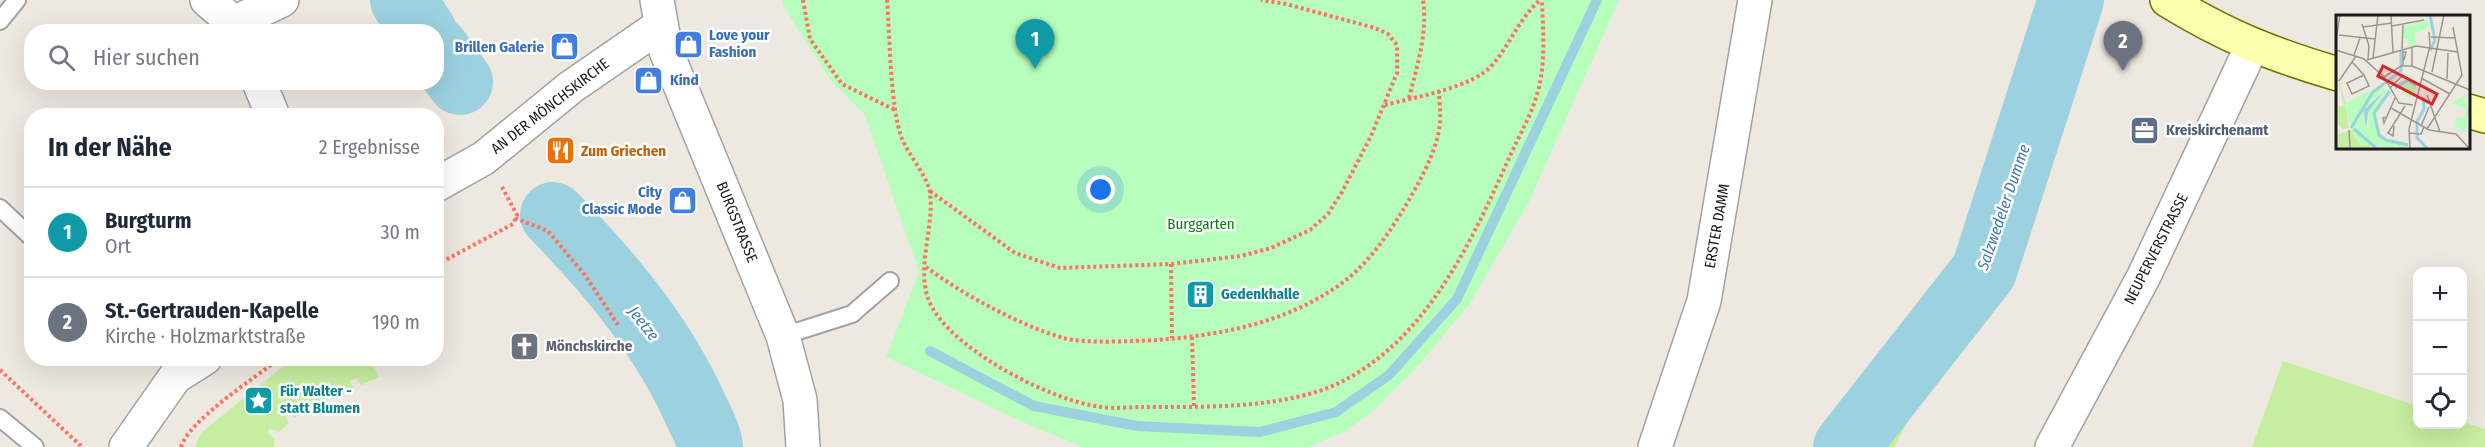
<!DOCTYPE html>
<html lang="de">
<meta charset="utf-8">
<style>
:root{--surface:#fff;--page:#f2f2f3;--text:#1f2937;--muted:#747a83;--line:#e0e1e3;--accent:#ea580c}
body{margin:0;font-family:"Fira Sans Condensed",sans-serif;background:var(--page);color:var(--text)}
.controls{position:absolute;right:18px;bottom:18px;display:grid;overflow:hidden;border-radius:12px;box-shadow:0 6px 24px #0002}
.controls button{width:54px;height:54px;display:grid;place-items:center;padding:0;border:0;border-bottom:2px solid var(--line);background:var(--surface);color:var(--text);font:30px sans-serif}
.you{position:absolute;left:1101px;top:190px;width:21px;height:21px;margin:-15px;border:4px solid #fff;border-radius:50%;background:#1a73e8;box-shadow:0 0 0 9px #1a73e833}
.badge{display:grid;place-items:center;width:39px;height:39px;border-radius:50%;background:var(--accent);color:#fff;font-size:20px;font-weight:700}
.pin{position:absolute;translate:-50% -50px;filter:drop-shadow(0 2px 3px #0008)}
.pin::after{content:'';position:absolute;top:32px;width:21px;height:18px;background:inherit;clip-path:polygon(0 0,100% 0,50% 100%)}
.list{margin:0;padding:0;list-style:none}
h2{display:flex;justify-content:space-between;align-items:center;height:78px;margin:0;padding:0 24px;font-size:26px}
h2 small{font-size:20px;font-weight:400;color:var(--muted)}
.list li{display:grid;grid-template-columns:39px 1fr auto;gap:18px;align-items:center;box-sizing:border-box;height:90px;padding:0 24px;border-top:2px solid var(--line)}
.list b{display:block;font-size:22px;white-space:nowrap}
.list p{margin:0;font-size:20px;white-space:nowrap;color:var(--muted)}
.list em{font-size:20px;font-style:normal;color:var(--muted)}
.icon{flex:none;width:33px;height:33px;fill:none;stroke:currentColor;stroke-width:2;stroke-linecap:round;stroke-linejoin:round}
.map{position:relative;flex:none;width:2485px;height:447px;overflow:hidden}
.search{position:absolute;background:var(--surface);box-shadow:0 6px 24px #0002;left:24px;top:24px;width:420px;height:66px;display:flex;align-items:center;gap:15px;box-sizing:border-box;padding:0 21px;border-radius:24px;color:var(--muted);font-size:22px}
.panel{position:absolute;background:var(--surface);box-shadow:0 6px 24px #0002;left:24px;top:108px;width:420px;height:258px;border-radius:24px}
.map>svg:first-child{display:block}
</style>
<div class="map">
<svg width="2485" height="447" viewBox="0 0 2485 447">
<rect width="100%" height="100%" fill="#eee9e0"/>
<!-- grass -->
<g fill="#c6eea0">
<path d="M 1906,348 L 1940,363 L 1894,447 L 1829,447 L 1894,369 Z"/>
<path d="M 292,359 L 370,359 L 379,377 L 361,385 L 356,378 L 350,381 L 354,389 L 337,397 L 332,389 L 325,392 L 328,401 L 312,409 L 307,401 L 302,404 L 306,412 L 294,418 L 289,410 L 284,413 L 289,423 L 279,432 L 269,428 L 268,434 L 275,438 L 274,447 L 195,447 L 201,433 Z"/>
<path d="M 2283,361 L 2417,406 L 2418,424 L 2462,424 L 2463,422 L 2485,429 L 2485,447 L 2252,447 Z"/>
</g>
<!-- park -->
<path fill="#b7febd" d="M 782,0 L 1619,0 L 1528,204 L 1469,305 L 1423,360 L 1378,407 L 1346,431 L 1308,447 L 1082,447 L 1016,419 L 886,357 L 919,272 L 865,115 L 832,82 L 783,6 Z"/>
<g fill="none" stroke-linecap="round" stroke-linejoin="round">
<!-- stream -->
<path stroke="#9cd1e0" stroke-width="10" d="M 930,351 L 1034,406 L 1137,426 L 1260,432 L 1336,412 L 1389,375 L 1457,299 L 1597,0"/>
<!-- river -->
<g stroke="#9cd1e0" stroke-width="66">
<path d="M 403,0 L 424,32"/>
<path d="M 436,49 L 460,82"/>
<path d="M 553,215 C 608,271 660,333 693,404 C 699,418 708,432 710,447"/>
<path d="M 1846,447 L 1984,271 L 2071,0"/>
</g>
<defs>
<g id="lane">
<path d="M 0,21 L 17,0"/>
<path d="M 0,208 L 32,238"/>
<path d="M 783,336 L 852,314 L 890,281"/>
<path d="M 0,418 L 35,447"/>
</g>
<g id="street">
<path d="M 207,0 L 234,23 L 237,32"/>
<path d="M 657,0 L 666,51 L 783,336 L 800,400 L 803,447"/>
<path d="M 234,23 L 282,0"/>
<path d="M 259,82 L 273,116"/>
<path d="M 436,185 L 484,158 L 571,87 L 661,25"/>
<path d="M 126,447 L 175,377 L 205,358"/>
<path d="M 1655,447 L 1704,301 L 1755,0"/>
<path d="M 2052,447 L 2144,276 L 2252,46"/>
</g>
<g id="secondary">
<path d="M 2167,0 C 2225,36 2273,55 2338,74"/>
<path d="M 2468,111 L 2485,116"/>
</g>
</defs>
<!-- lane casing -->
<use href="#lane" stroke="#a2a2a2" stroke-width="20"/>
<!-- street casing -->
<use href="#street" stroke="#a2a2a2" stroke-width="36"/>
<!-- secondary casing -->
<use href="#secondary" stroke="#687500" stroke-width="36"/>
<!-- path -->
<g stroke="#ff7160" stroke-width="4" stroke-dasharray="3 3" stroke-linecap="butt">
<path d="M 803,0 L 810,39 L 842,84 L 895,110"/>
<path d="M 887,0 C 890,37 890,107 902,139 C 909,156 927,175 930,193 C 935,232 911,277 935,312 C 962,354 1052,401 1101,407 C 1115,409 1130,407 1143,407 C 1203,407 1287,409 1341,382 C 1427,339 1472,241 1509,158 C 1519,136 1532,114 1538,91 C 1546,61 1543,31 1542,0"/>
<path d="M 1409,98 C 1417,66 1428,33 1423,0"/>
<path d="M 1385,105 C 1414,97 1474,88 1493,64 C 1511,43 1518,20 1540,0"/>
<path d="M 930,191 L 1015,253 L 1060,268 L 1171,264 L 1241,256 L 1271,248 L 1310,230 L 1328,214 L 1342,192 L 1371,136 L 1397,73 L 1397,45 L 1388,34 L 1375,28 L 1286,4 L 1261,0"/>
<path d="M 515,218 L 548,231 L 585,275 L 618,325"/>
<path d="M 1171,264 L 1172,338"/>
<path d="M 436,265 L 513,224 L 517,215 L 502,187"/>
<path d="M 926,267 C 962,294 1019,325 1063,338 C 1086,344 1133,341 1158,340 C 1222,335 1289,322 1342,283 C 1367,265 1387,236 1403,210 C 1418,185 1437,152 1440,123 C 1441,112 1439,101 1439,91"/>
<path d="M 1192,337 L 1194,407"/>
<path d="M 0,370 L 82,447"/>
<path d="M 181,447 C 188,421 256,377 280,358"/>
</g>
<!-- lane -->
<use href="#lane" stroke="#fff" stroke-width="16"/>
<!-- street -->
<use href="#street" stroke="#fff" stroke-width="33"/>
<!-- secondary -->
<use href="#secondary" stroke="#fbffad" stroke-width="33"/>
</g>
<!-- icons -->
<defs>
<symbol id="shop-square" viewBox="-11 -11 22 22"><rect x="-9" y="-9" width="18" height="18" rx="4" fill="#3f7fe0" stroke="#fff"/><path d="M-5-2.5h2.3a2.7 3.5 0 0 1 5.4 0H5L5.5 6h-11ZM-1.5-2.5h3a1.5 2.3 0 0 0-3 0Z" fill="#fff"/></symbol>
<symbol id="office-square" viewBox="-11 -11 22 22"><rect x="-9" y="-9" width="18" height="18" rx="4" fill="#5c6f8a" stroke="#fff"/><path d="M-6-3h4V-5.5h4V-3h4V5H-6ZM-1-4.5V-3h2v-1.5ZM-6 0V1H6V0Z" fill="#fff"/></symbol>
<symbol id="restaurant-square" viewBox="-11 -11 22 22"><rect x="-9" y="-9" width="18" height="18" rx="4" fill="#e8710a" stroke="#fff"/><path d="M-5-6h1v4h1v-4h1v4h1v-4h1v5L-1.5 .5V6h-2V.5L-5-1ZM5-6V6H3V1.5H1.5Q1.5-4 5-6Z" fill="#fff"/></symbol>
<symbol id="building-square" viewBox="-11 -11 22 22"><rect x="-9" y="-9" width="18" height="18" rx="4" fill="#0f9aa8" stroke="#fff"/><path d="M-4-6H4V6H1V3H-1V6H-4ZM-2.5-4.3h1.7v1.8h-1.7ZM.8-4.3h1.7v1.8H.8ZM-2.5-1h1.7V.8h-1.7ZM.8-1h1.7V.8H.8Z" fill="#fff"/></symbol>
<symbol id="church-square" viewBox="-11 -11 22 22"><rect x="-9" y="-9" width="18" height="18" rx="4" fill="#6b7280" stroke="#fff"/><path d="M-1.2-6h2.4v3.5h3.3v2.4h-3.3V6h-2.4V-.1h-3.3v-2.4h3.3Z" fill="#fff"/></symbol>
<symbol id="sight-square" viewBox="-11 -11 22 22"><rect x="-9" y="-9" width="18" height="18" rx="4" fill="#0f9aa8" stroke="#fff"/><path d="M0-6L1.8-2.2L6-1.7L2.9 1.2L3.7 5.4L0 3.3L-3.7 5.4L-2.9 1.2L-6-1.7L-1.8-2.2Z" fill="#fff"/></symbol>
</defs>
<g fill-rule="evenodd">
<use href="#shop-square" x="672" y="28" width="33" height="33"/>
<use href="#shop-square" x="548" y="30" width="33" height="33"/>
<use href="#shop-square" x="632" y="64" width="33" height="33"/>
<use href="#office-square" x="2128" y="114" width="33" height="33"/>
<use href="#restaurant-square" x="544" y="134" width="33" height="33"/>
<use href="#shop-square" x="666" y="184" width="33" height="33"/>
<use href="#building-square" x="1184" y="278" width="33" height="33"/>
<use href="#church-square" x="508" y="330" width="33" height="33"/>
<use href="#sight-square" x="242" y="384" width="33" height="33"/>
</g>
<g text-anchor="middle" stroke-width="5" stroke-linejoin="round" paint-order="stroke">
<!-- shop labels -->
<g font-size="15" font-weight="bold" fill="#366cbe" stroke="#fff" text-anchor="start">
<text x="709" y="40">Love your<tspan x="709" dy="17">Fashion</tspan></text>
<text x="544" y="52" text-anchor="end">Brillen Galerie</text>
<text x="670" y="85">Kind</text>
<text x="662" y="197" text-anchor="end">City<tspan x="662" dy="17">Classic Mode</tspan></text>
</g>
<!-- street labels -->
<g font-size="15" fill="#1b1b1b" stroke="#fff">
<text transform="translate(550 106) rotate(-38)" y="5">AN DER MÖNCHSKIRCHE</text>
<text transform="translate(737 222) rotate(68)" y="5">BURGSTRASSE</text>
<text transform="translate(1717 226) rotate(-80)" y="5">ERSTER DAMM</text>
<text transform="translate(2156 249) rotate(-63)" y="5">NEUPERVERSTRASSE</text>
</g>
<!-- service labels -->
<g font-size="15" font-weight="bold" fill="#4e5e75" stroke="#fff" text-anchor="start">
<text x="2166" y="135">Kreiskirchenamt</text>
</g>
<!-- food labels -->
<g font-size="15" font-weight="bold" fill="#c56008" stroke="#fff" text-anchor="start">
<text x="581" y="156">Zum Griechen</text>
</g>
<!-- park labels -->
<g font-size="15" fill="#02810d" stroke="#fff">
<text x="1201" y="229">Burggarten</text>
</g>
<!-- culture labels -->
<g font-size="15" font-weight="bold" fill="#0d838f" stroke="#fff" text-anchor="start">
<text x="1221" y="299">Gedenkhalle</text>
<text x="280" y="396">Für Walter -<tspan x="280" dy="17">statt Blumen</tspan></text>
</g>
<!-- worship labels -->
<g font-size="15" font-weight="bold" fill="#5b616d" stroke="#fff" text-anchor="start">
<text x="546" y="351">Mönchskirche</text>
</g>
<!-- water labels -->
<g font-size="16" font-style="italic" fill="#4179b2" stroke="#fff">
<text transform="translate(2003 207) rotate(-71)" y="6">Salzwedeler Dumme</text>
<text transform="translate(644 323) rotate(52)" y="6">Jeetze</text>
</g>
</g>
<!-- overview -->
<g transform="translate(2336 15)">
<rect width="134" height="134" fill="#eee9e0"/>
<path d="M 0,55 L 9,86 L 13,113 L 6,114 L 0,106 L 0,91 L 8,91 ZM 16,115 L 19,123 L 36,133 L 0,133 L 0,120 Z" fill="#c6eea0"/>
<path d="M 93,6 L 93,12 L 79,19 L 79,30 L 72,31 L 72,24 L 67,23 L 68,11 ZM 72,64 L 81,71 L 74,84 L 63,72 L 58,73 ZM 41,72 L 55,76 L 41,98 L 43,116 L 48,122 L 72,128 L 68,133 L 24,130 L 16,115 L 8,89 ZM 45,76 L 48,77 L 32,97 L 33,111 L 29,114 L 28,96 ZM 133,77 L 128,84 L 133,93 L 130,117 L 119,113 L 120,103 L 129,102 L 129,93 L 116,89 Z" fill="#b7febd" fill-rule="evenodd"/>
<path d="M 48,76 L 32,97 L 30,115 L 28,95 Z" fill="#9cd1e0"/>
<path fill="none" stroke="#9cd1e0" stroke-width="3" d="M 94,0 L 99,25 L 94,36M 59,73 L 72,65 L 80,71M 54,76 L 38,98 L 43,120 L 50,125 L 72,130M 87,82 L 88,94 L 81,107 L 81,123 L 91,133M 15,113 L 37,77 L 65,56 L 65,35M 18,114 L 40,133"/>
<path fill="none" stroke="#9a9791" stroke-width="1.5" d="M 55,0 L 57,37M 26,9 L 33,31 L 32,44M 56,11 L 88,5M 27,12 L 56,8M 3,20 L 39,24M 95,22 L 119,23M 0,26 L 4,0M 76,32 L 76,51M 66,34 L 67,10M 0,35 L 28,44 L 48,62 L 63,88 L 77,90M 18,40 L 24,23M 37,43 L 42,0M 31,45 L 80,31 L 122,37M 16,47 L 21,52 L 26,58 L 28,60 L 33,71 L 16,79 L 11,68 L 28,60M 67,50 L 67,37 L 70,37 L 68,45M 96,57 L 108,0M 48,62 L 65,51 L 76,51 L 134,75M 85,63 L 114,79M 111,64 L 112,38M 3,66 L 20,41M 54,73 L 67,60M 91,80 L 104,117M 55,93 L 93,115 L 120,119 L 133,133M 51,102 L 47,103 L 48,108 L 59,83M 58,111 L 57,121 L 52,118 L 69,91M 85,111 L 93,92M 91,114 L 126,60 L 117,12M 13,115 L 14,133M 73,118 L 85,119 L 88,112M 74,133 L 73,114 L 94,31 L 93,17"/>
<path fill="#d62828" fill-opacity="0.15" stroke="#d62828" stroke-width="3" d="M 47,51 L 101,79 L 96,89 L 42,61 Z"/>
<rect width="134" height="134" fill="none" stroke="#1b1b1b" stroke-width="3"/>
</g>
</svg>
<div class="controls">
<button>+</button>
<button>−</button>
<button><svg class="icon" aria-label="locate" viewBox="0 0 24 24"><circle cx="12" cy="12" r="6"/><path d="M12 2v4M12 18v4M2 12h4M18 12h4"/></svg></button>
</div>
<div class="you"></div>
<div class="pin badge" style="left:1035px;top:69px;background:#0f9aa8">1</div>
<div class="pin badge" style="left:2123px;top:71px;background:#6b7280">2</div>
<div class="search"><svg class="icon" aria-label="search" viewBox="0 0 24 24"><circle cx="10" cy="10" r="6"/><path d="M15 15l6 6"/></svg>Hier suchen</div>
<section class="panel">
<h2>In der Nähe<small>2 Ergebnisse</small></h2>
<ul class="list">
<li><span class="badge" style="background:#0f9aa8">1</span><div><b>Burgturm</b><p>Ort</p></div><em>30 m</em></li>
<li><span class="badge" style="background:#6b7280">2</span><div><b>St.-Gertrauden-Kapelle</b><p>Kirche · Holzmarktstraße</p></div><em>190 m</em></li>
</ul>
</section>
</div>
